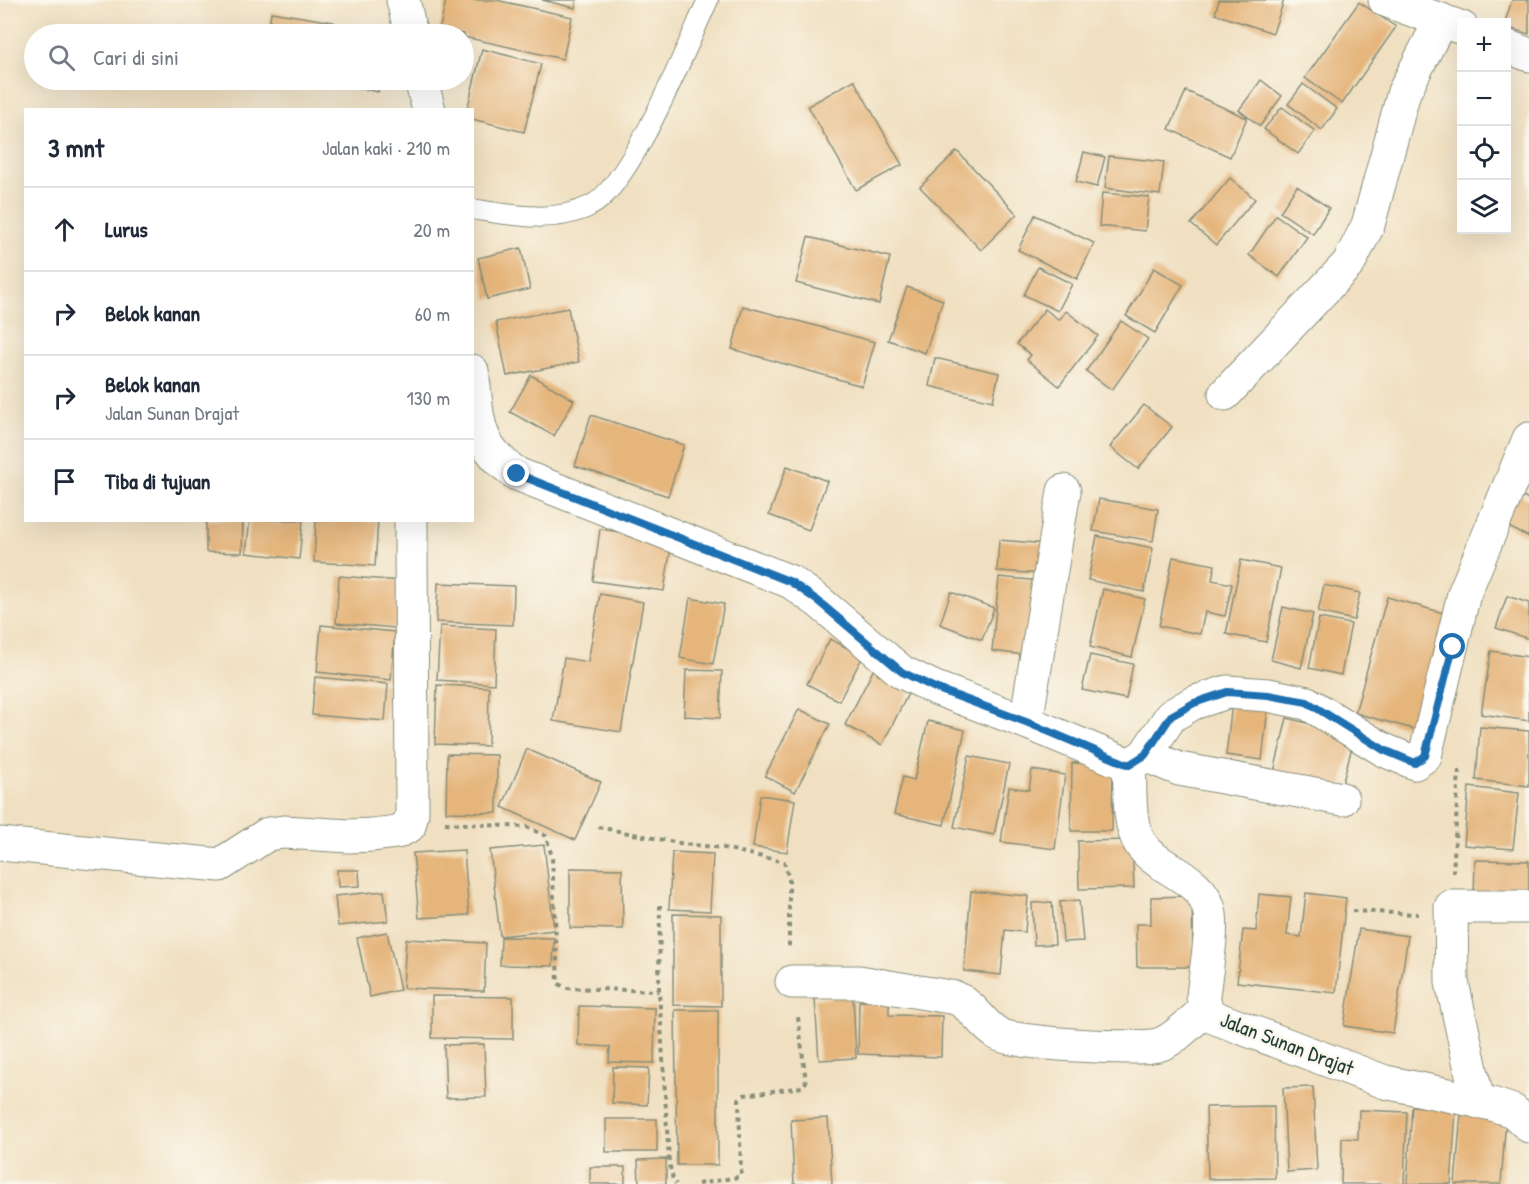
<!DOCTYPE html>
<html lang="id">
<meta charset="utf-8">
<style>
:root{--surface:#fff;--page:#f2f2f3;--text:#1f2937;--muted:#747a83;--line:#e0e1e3}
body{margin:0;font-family:"Patrick Hand",sans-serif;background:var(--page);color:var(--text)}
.controls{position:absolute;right:18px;top:18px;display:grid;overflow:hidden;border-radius:0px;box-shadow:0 6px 24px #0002}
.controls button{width:54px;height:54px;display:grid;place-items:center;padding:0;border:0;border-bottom:2px solid var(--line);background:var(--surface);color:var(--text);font:30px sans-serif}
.stop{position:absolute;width:18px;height:18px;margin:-14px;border:4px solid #1f6fb2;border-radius:50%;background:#fff}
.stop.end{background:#1f6fb2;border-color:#fff;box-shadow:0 2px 6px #0008}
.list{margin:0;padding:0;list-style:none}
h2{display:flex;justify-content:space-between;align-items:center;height:78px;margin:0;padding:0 24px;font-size:26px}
h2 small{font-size:20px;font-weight:400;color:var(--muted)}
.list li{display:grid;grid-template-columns:39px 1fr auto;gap:18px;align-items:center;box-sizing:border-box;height:84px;padding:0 24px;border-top:2px solid var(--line)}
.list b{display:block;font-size:22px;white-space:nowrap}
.list p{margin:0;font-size:20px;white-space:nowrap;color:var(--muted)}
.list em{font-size:20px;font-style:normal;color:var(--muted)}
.icon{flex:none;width:33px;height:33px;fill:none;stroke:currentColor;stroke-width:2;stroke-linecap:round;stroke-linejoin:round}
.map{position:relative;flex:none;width:1529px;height:1184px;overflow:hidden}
.search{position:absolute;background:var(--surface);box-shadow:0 6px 24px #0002;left:24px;top:24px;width:450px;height:66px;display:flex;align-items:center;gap:15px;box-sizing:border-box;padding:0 21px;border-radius:33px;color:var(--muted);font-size:22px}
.panel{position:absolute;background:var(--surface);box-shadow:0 6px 24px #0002;left:24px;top:108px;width:450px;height:414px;border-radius:0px}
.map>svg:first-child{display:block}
</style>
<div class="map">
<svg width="1529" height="1184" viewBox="0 0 1529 1184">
<rect width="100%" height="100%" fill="#fbf7ec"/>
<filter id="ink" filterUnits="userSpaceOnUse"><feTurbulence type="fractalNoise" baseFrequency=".0167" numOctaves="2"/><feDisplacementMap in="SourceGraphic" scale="12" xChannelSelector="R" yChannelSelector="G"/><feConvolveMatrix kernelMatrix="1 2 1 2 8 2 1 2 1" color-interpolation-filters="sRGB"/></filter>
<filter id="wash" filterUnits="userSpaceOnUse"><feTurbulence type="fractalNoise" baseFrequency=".008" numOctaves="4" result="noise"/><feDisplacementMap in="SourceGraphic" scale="24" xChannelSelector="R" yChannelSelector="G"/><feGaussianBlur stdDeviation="1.35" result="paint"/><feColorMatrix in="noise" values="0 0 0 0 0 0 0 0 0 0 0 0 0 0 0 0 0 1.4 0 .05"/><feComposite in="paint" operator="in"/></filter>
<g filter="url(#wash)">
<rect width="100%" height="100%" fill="#f0e0c1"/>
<g id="blocks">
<!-- building -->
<g fill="#e5b57c">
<path d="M 446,0 L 496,0 L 572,17 L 563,59 L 464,37 L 464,34 L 439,31 Z"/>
<path d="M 542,0 L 577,0 L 575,8 Z"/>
<path d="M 1219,0 L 1284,0 L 1273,33 L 1215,14 Z"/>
<path d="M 1512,0 L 1529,0 L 1529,34 L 1506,27 L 1505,22 Z"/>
<path d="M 1359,2 L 1396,27 L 1342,104 L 1305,78 Z"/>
<path d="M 271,12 L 334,22 L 332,34 L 268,34 Z"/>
<path d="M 482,49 L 541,64 L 524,132 L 472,119 L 472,110 L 467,110 Z"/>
<path d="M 346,80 L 380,80 L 378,92 L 345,86 Z"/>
<path d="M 854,80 L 902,165 L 856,190 L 808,106 Z"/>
<path d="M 1261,80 L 1282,96 L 1260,126 L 1239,110 Z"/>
<path d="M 1303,84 L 1337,109 L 1322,130 L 1288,104 Z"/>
<path d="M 1186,91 L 1247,118 L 1230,157 L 1169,129 Z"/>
<path d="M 1282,107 L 1315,131 L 1298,154 L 1264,129 Z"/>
<path d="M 957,151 L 1017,214 L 981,250 L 920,187 Z"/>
<path d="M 1084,152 L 1105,157 L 1097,187 L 1076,182 Z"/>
<path d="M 1109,156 L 1164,162 L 1160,195 L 1105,188 Z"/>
<path d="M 1230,178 L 1255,199 L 1216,245 L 1191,224 Z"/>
<path d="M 1297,186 L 1329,208 L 1313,234 L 1280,212 Z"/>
<path d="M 1102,193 L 1149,197 L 1145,231 L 1099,226 Z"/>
<path d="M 1035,215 L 1094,243 L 1077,279 L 1018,250 Z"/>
<path d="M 1276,215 L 1307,237 L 1279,277 L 1249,255 Z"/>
<path d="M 808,237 L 890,257 L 879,304 L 796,283 Z"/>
<path d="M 521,248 L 530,289 L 487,299 L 478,258 Z"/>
<path d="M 1038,267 L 1072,284 L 1058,311 L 1024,295 Z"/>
<path d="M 1154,268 L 1183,285 L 1155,333 L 1126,316 Z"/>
<path d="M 907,287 L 943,300 L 925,353 L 888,340 Z"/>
<path d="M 743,306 L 875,342 L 862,386 L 732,349 Z"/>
<path d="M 568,308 L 579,362 L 507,376 L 496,322 Z"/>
<path d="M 1045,309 L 1059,320 L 1066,311 L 1098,336 L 1059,386 L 1027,360 L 1031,355 L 1017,344 Z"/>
<path d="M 1121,321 L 1148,339 L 1112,390 L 1086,371 Z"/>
<path d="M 935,358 L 999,373 L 993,401 L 929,386 Z"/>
<path d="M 531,375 L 574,400 L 554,436 L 510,412 Z"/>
<path d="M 1144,405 L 1172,427 L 1138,469 L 1110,447 Z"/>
<path d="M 591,415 L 684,445 L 668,496 L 575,466 Z"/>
<path d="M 787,466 L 827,481 L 809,530 L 769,515 Z"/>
<path d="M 1513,492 L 1529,500 L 1529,537 L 1498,522 Z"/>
<path d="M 1099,499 L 1158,509 L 1153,541 L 1093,531 Z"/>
<path d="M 206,520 L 243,520 L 242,553 L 206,552 Z"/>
<path d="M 250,520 L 303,520 L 299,559 L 246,553 Z"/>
<path d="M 316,520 L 378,520 L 375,566 L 314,562 Z"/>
<path d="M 600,529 L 672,540 L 664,591 L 593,581 Z"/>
<path d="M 1097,536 L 1153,548 L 1144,592 L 1088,580 Z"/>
<path d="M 999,540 L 1046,544 L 1044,574 L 997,571 Z"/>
<path d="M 1173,557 L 1215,565 L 1212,580 L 1232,584 L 1225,616 L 1205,612 L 1200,634 L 1159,626 Z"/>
<path d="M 1241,560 L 1281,568 L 1266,642 L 1226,634 Z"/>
<path d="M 339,576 L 401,581 L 396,628 L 336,623 Z"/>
<path d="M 999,577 L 1042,581 L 1034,656 L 992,651 Z"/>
<path d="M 438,583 L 514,586 L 513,625 L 436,622 Z"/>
<path d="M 1324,585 L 1360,593 L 1354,620 L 1318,612 Z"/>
<path d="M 1103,589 L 1145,599 L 1132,657 L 1090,647 Z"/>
<path d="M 951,592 L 994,608 L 982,640 L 940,624 Z"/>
<path d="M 600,594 L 643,602 L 621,732 L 553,721 L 564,658 L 588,662 Z"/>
<path d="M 1507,596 L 1529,603 L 1529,639 L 1496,628 Z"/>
<path d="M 1387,597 L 1454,616 L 1421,731 L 1355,713 Z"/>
<path d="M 690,598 L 724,604 L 713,664 L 680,658 Z"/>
<path d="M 1283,607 L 1313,614 L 1301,668 L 1271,660 Z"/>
<path d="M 1319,618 L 1351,624 L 1341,675 L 1309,668 Z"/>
<path d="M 321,625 L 395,632 L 391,680 L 317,672 Z"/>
<path d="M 440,626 L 496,629 L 494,684 L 437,680 Z"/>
<path d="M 830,639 L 863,656 L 839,701 L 807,684 Z"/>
<path d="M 1491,651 L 1529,657 L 1529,721 L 1481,714 Z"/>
<path d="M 1090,655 L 1133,664 L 1126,699 L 1082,690 Z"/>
<path d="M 877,663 L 914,682 L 882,745 L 845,725 Z"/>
<path d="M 686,670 L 722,671 L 720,718 L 684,716 Z"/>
<path d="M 315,677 L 388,684 L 385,721 L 312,715 Z"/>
<path d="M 437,685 L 489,687 L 488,746 L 435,744 Z"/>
<path d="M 1232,703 L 1268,707 L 1262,760 L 1226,755 Z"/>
<path d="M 799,709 L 830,724 L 795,792 L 765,776 Z"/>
<path d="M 1287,718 L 1355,735 L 1340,793 L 1273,776 Z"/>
<path d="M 928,721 L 965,730 L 944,825 L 894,814 L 903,777 L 914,780 Z"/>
<path d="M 1480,727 L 1529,731 L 1529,786 L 1476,780 Z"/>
<path d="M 527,749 L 601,782 L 575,840 L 502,807 Z"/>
<path d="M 447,754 L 497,755 L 497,813 L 446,812 Z"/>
<path d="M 969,756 L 1009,764 L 994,835 L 954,827 Z"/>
<path d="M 1072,763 L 1113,764 L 1112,831 L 1071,831 Z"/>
<path d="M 1032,770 L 1065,775 L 1055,849 L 1001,842 L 1009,787 L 1029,790 Z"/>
<path d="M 1469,787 L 1519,793 L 1513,849 L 1464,845 Z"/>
<path d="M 760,795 L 795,800 L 787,852 L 753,847 Z"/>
<path d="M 1132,840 L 1134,888 L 1079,889 L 1078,841 Z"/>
<path d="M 544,845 L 554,930 L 500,936 L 490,850 Z"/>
<path d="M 464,850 L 469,915 L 419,918 L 413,853 Z"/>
<path d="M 672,852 L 713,854 L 710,911 L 669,909 Z"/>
<path d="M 1475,860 L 1529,861 L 1529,898 L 1474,897 Z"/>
<path d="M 570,868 L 622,869 L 623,929 L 570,928 Z"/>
<path d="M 337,870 L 359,870 L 360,886 L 338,887 Z"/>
<path d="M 384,891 L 388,921 L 338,926 L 335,896 Z"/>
<path d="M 971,891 L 1028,896 L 1025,932 L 1005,930 L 1001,975 L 964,971 Z"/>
<path d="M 1306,893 L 1346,898 L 1336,993 L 1237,982 L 1243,930 L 1256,931 L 1259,894 L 1291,897 L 1287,935 L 1301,937 Z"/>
<path d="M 1192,896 L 1193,967 L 1137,967 L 1136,924 L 1151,924 L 1151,897 Z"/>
<path d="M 1079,900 L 1083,941 L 1063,942 L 1060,902 Z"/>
<path d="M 1052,902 L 1055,944 L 1034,945 L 1032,903 Z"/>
<path d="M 673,914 L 721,915 L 721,1006 L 673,1005 Z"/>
<path d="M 1359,929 L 1408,936 L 1393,1033 L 1344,1026 Z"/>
<path d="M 387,932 L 400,990 L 370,997 L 357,938 Z"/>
<path d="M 501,937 L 554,938 L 553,966 L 500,965 Z"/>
<path d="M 406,939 L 486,943 L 484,991 L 403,988 Z"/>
<path d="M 432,996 L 513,997 L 513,1039 L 432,1038 Z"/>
<path d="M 853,996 L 856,1058 L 819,1060 L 815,999 Z"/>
<path d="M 859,1001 L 889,1002 L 889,1015 L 942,1016 L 941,1057 L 858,1054 Z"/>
<path d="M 579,1006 L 655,1008 L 654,1063 L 609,1062 L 610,1047 L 578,1045 Z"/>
<path d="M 675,1010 L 718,1010 L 718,1165 L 677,1165 Z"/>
<path d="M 484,1044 L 486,1097 L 446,1098 L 444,1045 Z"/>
<path d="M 613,1067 L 649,1068 L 647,1105 L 612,1103 Z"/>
<path d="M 1313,1087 L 1317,1170 L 1287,1172 L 1283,1088 Z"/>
<path d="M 1274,1106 L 1275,1178 L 1208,1179 L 1206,1107 Z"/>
<path d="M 1412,1106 L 1456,1110 L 1451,1184 L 1407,1184 Z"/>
<path d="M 1359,1110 L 1407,1112 L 1404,1184 L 1341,1184 L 1342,1138 L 1358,1139 Z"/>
<path d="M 1461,1114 L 1506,1118 L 1501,1184 L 1455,1184 Z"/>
<path d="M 828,1118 L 832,1184 L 794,1184 L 791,1120 Z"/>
<rect x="606" y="1119" width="51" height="33"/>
<path d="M 666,1159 L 666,1184 L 639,1184 L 638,1160 Z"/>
<rect x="590" y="1167" width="35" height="17"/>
</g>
</g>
</g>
<g filter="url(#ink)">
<use href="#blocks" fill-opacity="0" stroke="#888e7a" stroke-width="1.5"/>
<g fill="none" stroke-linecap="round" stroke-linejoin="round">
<defs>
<path id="service" d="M 472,209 C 511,215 554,224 590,206 C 630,188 688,43 708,0"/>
<g id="minor">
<path d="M 403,0 L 411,34"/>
<path d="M 1385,0 L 1462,28"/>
<path d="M 1506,46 L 1529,55"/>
<path d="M 421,80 L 429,110"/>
<path d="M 472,371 C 479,420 473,444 517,474 L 791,582 L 818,601 L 902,672 L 935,688 L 1026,722 L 1129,765"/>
<path d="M 1225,394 L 1349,263 L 1368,225 L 1404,92 L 1441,20"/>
<path d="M 1026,722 L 1064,491"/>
<path d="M 1145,755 L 1171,716 L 1193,703 L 1227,692 L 1268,695 L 1307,703 L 1384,750 L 1415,763 L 1425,756 L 1464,594 L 1529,439"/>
<path d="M 1129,765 C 1131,788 1127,822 1140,843 C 1158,872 1204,875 1210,914 C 1213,935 1205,974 1203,997 L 1206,1009 L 1213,1017 L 1385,1082 L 1492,1104 L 1513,1111 L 1529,1126"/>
<path d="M 1129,765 L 1145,755 L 1179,769 L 1342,799"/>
<path d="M 0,844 L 220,865 L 268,834 L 284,832 L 349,836 L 373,835 L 397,832 L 409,826 L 412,813 L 411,520"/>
<path d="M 792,982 L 859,982 L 956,998 C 974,1006 981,1024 998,1034 C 1014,1044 1139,1050 1158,1045 C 1175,1040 1193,1020 1206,1009"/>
<path d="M 1478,1102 L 1452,982 L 1451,907 L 1529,907"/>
</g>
</defs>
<!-- service casing -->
<use href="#service" stroke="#888e7a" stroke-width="22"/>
<!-- minor casing -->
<use href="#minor" stroke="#888e7a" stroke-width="35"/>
<!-- path -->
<g stroke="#888e7a" stroke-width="4" stroke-dasharray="4.5 4.5" stroke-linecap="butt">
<path d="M 445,823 L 527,827 L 546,836 L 552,857 L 558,983 L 565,988 L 659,991"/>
<path d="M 598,827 L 684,844 L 724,848 L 784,862 L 789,880 L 789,947"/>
<path d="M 1453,873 L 1459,770"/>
<path d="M 660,905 L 659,991 L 669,1162 L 673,1180 L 676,1184"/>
<path d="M 1352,911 L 1418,914"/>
<path d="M 698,1184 L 738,1177 L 741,1174 L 739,1099 L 744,1095 L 802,1087 L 806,1082 L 798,1017"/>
</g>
<!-- service -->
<use href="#service" stroke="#fff" stroke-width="20"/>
<!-- minor -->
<use href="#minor" stroke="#fff" stroke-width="33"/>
</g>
</g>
<g fill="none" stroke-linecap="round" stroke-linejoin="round" filter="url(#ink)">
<!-- route -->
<path stroke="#1f6fb2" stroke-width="8" d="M 517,474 L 791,582 L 818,601 L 902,672 L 935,688 L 1026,722 L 1129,765 L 1145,755 L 1171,716 L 1194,703 L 1227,692 L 1268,695 L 1307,702 L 1384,750 L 1415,763 L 1425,756 L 1453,647"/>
</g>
<g text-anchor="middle" stroke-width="5" stroke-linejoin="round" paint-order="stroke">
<!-- street labels -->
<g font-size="21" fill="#1f3d34" stroke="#fbf7ec">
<text transform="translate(1287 1044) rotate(21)" y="7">Jalan Sunan Drajat</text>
</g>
</g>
</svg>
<div class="controls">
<button>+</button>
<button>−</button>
<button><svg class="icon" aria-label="locate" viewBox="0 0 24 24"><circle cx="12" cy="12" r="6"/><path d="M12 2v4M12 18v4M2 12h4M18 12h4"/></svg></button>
<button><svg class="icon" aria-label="layers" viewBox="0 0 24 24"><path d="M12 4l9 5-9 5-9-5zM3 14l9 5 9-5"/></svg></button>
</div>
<div class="stop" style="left:1453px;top:647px"></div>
<div class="stop end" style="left:517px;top:474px"></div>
<div class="search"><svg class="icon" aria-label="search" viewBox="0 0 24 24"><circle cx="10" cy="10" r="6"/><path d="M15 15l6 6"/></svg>Cari di sini</div>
<section class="panel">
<h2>3 mnt<small>Jalan kaki · 210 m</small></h2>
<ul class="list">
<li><svg class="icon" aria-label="ahead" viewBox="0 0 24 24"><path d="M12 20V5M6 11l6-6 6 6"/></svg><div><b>Lurus</b></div><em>20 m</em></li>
<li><svg class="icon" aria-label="right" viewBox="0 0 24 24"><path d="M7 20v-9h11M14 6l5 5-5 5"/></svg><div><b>Belok kanan</b></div><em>60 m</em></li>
<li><svg class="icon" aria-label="right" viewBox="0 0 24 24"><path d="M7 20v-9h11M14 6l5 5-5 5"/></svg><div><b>Belok kanan</b><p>Jalan Sunan Drajat</p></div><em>130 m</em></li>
<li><svg class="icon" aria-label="arrive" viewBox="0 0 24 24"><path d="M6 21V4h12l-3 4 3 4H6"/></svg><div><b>Tiba di tujuan</b></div></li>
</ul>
</section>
</div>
